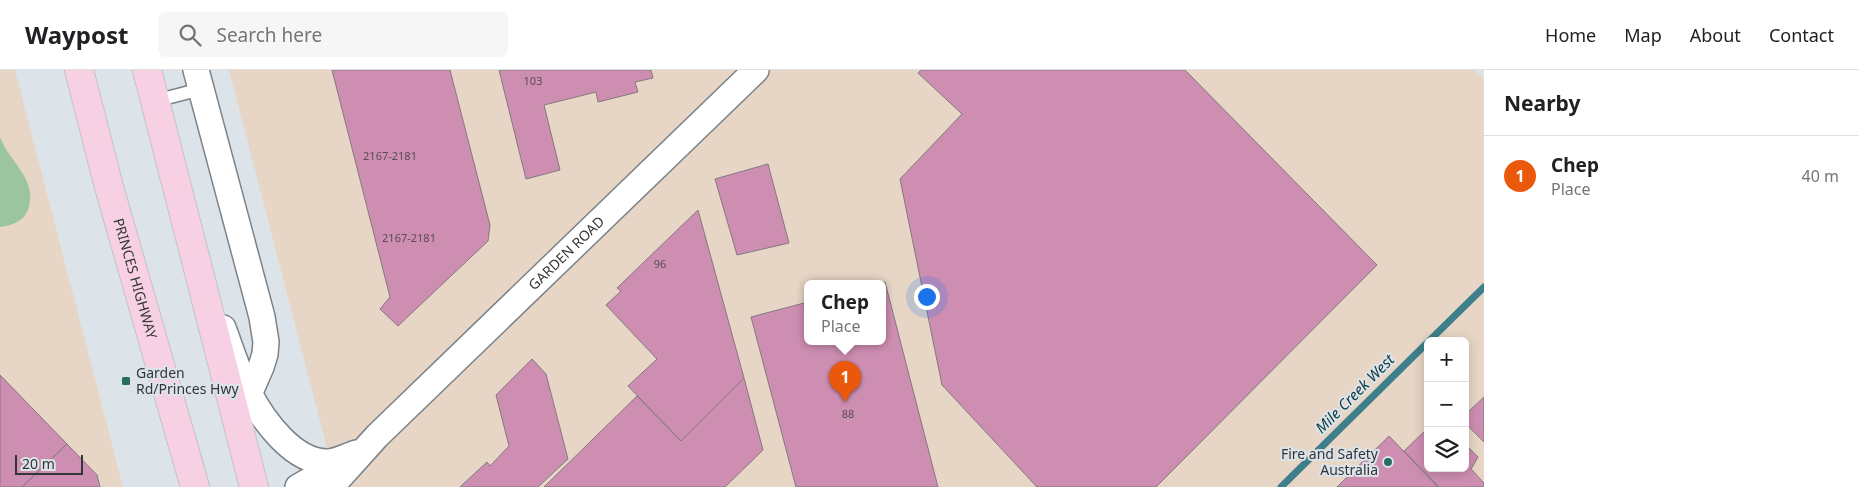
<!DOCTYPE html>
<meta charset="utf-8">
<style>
:root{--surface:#fff;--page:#f6f6f6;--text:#202124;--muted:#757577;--line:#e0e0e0;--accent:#ea580c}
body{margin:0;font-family:"Noto Sans",sans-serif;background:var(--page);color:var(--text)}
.controls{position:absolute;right:15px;bottom:15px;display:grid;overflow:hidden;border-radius:8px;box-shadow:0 2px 12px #0003}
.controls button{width:45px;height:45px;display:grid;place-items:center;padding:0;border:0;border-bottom:1px solid var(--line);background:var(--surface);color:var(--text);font:25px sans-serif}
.scale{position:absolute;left:15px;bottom:12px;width:68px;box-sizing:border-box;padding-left:5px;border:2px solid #333638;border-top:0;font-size:14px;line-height:18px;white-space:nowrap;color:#333638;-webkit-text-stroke:4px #dce4ea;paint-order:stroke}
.you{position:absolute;left:926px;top:226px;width:18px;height:18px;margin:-12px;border:4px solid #fff;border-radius:50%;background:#1a73e8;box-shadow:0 0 0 8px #1a73e833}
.badge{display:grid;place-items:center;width:32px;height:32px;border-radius:50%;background:var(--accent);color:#fff;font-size:16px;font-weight:700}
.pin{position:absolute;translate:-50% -41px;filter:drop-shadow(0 1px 2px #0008)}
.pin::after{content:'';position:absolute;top:26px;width:18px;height:15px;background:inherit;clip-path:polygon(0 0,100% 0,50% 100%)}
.popup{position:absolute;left:804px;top:210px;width:82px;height:65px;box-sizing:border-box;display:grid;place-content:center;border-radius:8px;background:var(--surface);filter:drop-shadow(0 1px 4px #0005);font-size:16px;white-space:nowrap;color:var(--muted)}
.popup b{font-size:19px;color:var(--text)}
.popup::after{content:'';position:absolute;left:50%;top:100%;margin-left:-10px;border:10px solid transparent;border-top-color:var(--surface)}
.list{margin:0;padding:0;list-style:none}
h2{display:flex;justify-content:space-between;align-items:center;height:65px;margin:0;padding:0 20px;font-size:21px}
h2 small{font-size:16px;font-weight:400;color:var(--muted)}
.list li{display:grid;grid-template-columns:32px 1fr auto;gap:15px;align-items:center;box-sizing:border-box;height:80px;padding:0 20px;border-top:1px solid var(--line)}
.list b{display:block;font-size:19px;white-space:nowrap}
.list p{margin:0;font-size:16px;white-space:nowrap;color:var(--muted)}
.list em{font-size:16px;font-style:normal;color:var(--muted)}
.icon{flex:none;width:28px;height:28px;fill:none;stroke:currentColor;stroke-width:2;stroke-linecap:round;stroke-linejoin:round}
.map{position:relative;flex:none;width:1484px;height:417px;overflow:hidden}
header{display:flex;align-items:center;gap:30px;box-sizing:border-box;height:70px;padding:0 25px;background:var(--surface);border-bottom:1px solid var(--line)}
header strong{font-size:24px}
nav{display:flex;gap:28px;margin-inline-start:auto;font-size:18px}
.search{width:350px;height:45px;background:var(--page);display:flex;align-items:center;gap:12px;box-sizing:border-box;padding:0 18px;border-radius:8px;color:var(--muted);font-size:19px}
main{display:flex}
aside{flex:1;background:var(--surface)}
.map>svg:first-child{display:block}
</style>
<header>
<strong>Waypost</strong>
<div class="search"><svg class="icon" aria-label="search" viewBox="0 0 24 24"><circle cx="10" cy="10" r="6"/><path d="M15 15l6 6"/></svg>Search here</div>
<nav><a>Home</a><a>Map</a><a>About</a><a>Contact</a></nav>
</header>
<main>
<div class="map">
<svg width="1484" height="417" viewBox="0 0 1484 417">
<rect width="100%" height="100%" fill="#dce4ea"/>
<!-- commercial -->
<g fill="#e7d6c5" fill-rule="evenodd">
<path d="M 0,0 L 15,0 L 123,417 L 0,417 Z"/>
<path d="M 229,0 L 1475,0 L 1484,9 L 1484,417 L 337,417 ZM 808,213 L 882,213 L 882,271 L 808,271 ZM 1428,271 L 1465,271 L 1465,398 L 1428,398 Z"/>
</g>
<!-- green -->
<path fill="#9ac59e" d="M 0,67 C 9,92 39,110 28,140 C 23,152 12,155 0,157 Z"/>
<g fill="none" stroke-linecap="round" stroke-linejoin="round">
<!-- stream -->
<g stroke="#3d7f8a" stroke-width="7">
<path d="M 1429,271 L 1484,217"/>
<path d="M 1281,417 L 1428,272"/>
</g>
</g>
<!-- building -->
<g fill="#ce8eb2" stroke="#82797e">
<path d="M 332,0 L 450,0 L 490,155 L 488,171 L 398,256 L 380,239 L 390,227 Z"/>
<path d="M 499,0 L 651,0 L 653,8 L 635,12 L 638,22 L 598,32 L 596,22 L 544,35 L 560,100 L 526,109 Z"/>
<path d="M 921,0 L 1185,0 L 1377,195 L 1156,417 L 1037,417 L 942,315 L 900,109 L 962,44 L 918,3 Z"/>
<path d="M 768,94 L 789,173 L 737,185 L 715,109 Z"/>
<path d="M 698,140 L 744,308 L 681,371 L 628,316 L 657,289 L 606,235 L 621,221 L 617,218 Z"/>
<path d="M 885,212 L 938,417 L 796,417 L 751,247 L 808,232 L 808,271 L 882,271 L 881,213 Z"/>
<path d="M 532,289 L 546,304 L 568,389 L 538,417 L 460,417 L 487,392 L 490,396 L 509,376 L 496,325 Z"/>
<path d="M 0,305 L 67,374 L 22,417 L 0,417 Z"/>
<path d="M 744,308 L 763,380 L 725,417 L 544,417 L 637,326 L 681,371 Z"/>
<path d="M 1484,327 L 1484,372 L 1465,353 L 1465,345 Z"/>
<path d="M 1428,358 L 1428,398 L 1465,398 L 1465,374 L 1478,387 L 1471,399 L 1484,413 L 1484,417 L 1439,417 L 1404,381 Z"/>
<path d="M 1389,366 L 1438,417 L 1337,417 Z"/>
<path d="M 67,374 L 97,405 L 100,417 L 22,417 Z"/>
</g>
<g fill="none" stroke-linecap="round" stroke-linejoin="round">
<defs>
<path id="service" d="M 155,31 L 201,19"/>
<g id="minor">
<path d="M 196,0 L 262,247 L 266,272 L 265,284 L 261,297 L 237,352"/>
<path d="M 223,258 C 231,279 238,303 249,323 C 263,350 293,392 327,392 C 336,392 347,386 356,383"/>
<path d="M 298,417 L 343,391"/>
<path id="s1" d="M 331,417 L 377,366 L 756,0"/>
</g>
<g id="trunk">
<path id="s2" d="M 79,0 L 109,117 L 195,417"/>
<path d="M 147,0 L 254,417"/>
</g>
</defs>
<!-- service casing -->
<use href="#service" stroke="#7b8288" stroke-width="15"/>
<!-- minor casing -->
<use href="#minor" stroke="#7b8288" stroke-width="28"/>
<!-- trunk casing -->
<use href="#trunk" stroke="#c2c3c3" stroke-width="30"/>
<!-- service -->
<use href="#service" stroke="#fff" stroke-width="12"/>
<!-- minor -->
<use href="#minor" stroke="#fff" stroke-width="25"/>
<!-- trunk -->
<use href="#trunk" stroke="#f8d0e4" stroke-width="28"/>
</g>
<!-- markers -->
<g fill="#296d5f" stroke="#dce4ea" stroke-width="2">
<rect x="121" y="306" width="10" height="10" rx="2.5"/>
<circle cx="1388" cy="392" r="5"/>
</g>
<g text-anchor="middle" stroke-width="4" stroke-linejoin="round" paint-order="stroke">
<!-- number labels -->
<g font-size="11" fill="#5a4c56">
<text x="533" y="15">103</text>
<text x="390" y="90">2167-2181</text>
<text x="409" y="172">2167-2181</text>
<text x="660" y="198">96</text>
<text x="848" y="348">88</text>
</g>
<!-- street labels -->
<g font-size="14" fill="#333638" stroke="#dce4ea">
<text dy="5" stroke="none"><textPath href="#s1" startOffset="332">GARDEN ROAD</textPath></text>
<text dy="5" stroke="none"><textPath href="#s2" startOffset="216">PRINCES HIGHWAY</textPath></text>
</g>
<!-- poi labels -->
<g font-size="14" fill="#333638" stroke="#dce4ea" text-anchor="start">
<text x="136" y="308">Garden<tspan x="136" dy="16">Rd/Princes Hwy</tspan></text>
<text x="1378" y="389" text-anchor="end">Fire and Safety<tspan x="1378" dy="16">Australia</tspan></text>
</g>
<!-- water labels -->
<g font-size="15" font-style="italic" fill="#0e3a41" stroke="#dce4ea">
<text transform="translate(1355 324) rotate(-45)" y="5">Mile Creek West</text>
</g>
</g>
</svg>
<div class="controls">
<button>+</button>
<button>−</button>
<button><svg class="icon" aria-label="layers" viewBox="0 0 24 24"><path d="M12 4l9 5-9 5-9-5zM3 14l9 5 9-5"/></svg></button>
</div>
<div class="scale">20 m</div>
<div class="you"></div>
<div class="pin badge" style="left:845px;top:332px">1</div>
<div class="popup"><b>Chep</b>Place</div>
</div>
<aside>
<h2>Nearby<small></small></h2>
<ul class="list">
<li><span class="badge">1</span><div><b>Chep</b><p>Place</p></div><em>40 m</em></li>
</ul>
</aside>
</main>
